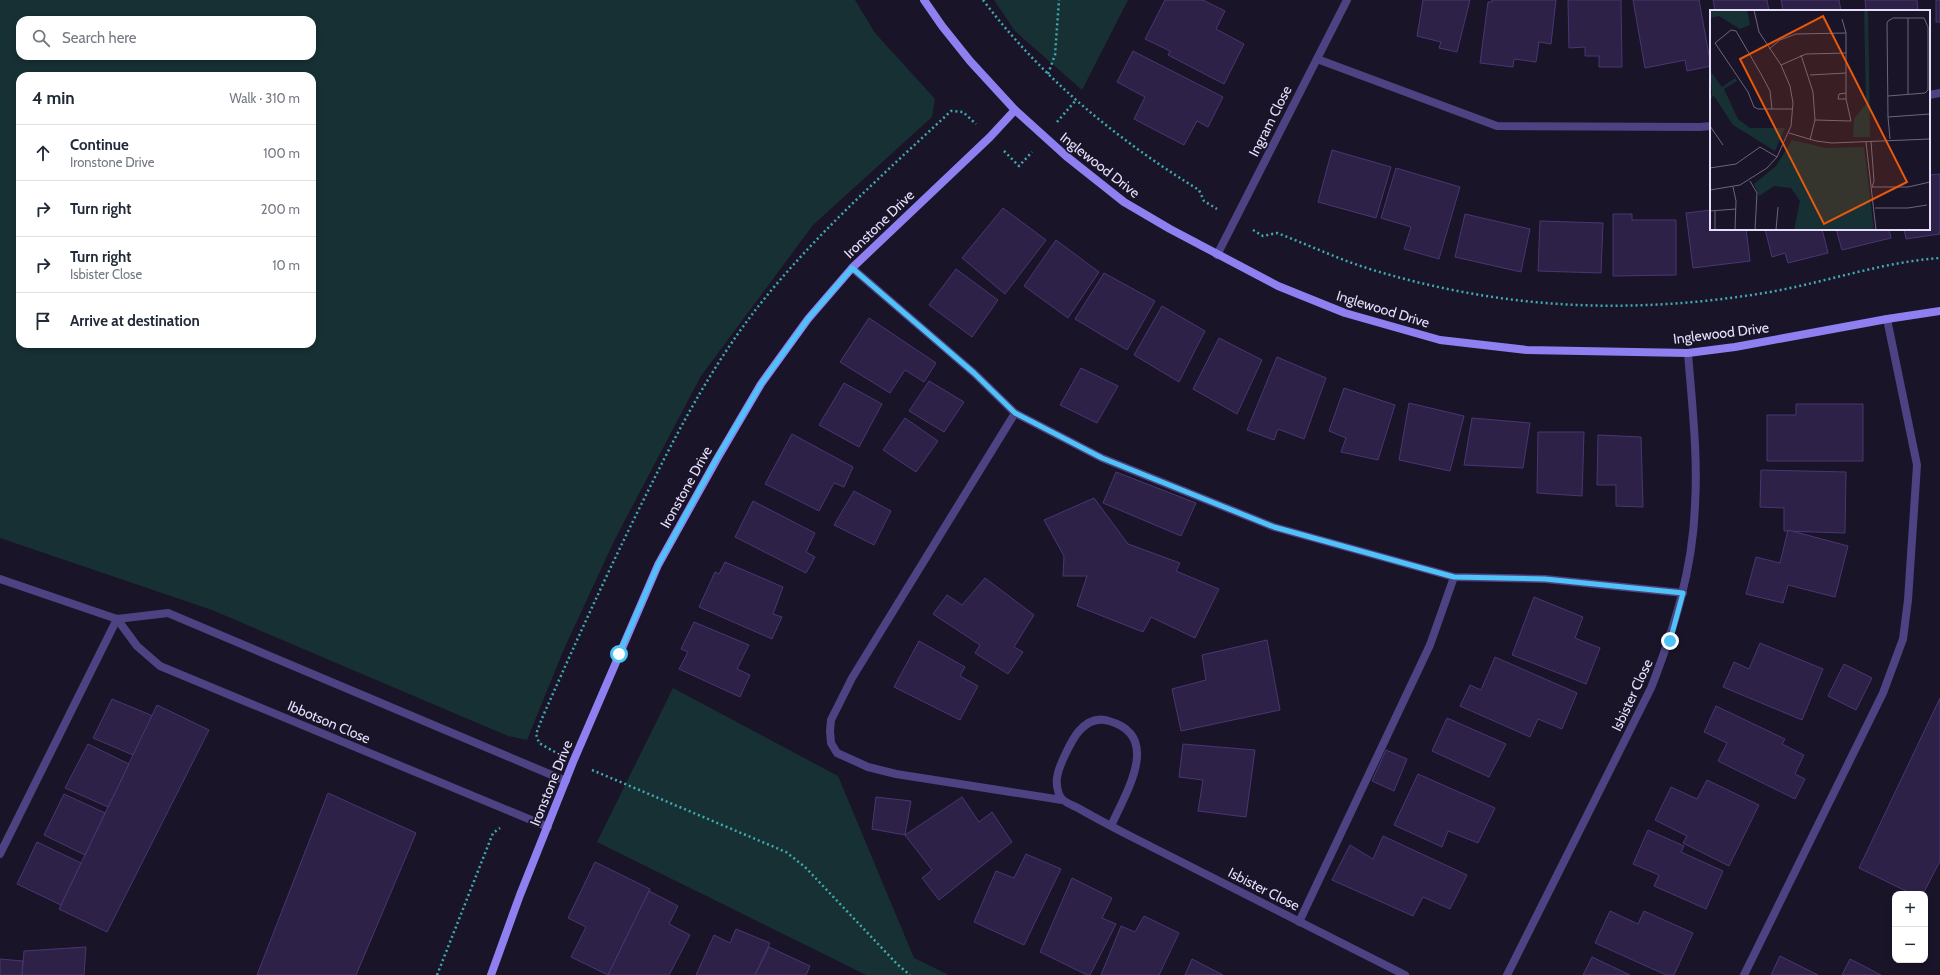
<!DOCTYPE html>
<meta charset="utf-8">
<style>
:root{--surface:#fff;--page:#f2f2f3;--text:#1f2937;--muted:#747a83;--line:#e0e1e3}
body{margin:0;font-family:Cabin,sans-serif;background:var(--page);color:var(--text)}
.controls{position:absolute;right:12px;bottom:12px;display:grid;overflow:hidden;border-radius:8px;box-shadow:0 2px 6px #0003}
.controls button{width:36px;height:36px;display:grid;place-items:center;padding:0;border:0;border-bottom:1px solid var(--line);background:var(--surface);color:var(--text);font:20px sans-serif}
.stop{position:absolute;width:12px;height:12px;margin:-9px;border:3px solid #4fc3f7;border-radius:50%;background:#fff}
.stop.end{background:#4fc3f7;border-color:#fff;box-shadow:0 1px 4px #0008}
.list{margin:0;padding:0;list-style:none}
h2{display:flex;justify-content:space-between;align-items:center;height:52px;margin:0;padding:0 16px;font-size:17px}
h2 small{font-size:13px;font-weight:400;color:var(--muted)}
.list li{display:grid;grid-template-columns:26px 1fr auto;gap:12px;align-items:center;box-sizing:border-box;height:56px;padding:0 16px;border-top:1px solid var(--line)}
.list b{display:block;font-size:15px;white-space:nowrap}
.list p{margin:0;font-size:13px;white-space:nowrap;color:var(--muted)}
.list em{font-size:13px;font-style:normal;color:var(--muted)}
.icon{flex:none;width:22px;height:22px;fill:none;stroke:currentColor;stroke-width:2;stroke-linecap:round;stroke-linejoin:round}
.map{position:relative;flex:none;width:1940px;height:975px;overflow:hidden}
.search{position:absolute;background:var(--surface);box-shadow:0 2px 6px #0003;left:16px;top:16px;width:300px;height:44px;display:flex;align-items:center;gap:10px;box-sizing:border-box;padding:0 14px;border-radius:12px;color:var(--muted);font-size:15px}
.panel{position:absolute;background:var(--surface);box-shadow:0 2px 6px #0003;left:16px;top:72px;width:300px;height:276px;border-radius:12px}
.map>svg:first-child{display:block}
</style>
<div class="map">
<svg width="1940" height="975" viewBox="0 0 1940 975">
<rect width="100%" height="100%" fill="#1a1429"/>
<!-- green -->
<g fill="#173033" fill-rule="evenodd">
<path d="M 0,0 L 855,0 L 875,33 L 935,99 L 932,117 L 813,225 L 701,376 L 615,539 L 564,649 L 527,740 L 508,736 L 212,610 L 0,538 ZM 20,20 L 312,20 L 312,56 L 20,56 ZM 20,76 L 312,76 L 312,344 L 20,344 Z"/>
<path d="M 994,0 L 1128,0 L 1082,90 L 1015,31 Z"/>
<path d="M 673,688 L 838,776 L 914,958 L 949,975 L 866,975 L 597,842 Z"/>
</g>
<!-- building -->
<g fill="#2e2148" stroke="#493672">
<path d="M 1165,0 L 1203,0 L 1225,11 L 1216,29 L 1244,44 L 1224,84 L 1168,55 L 1170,51 L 1145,39 Z"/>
<path d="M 1423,0 L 1470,0 L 1457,52 L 1439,48 L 1441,42 L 1417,36 Z"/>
<path d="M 1492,0 L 1556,0 L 1551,44 L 1539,42 L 1536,62 L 1514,59 L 1513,67 L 1480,63 L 1488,2 L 1492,2 Z"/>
<path d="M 1568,0 L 1621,0 L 1622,67 L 1599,67 L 1599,56 L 1585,56 L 1585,47 L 1569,48 Z"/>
<path d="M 1633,0 L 1699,0 L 1711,66 L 1687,71 L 1685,60 L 1645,68 Z"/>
<path d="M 1713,0 L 1767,0 L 1769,11 L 1715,11 Z"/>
<path d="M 1781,0 L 1839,0 L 1841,11 L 1783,11 Z"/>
<path d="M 1865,0 L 1917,0 L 1918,11 L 1866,11 Z"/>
<rect x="1936" y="0" width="4" height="22"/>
<path d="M 1133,51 L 1223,97 L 1208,127 L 1197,121 L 1184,145 L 1134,119 L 1145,97 L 1117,82 Z"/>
<path d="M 1332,150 L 1391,167 L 1376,218 L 1318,202 Z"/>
<path d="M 1396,168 L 1460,187 L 1439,259 L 1404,249 L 1411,227 L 1381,218 Z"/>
<path d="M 1940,174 L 1940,234 L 1906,239 L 1904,229 L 1929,229 L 1929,175 Z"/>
<path d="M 1003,208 L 1046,240 L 1005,294 L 962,258 Z"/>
<path d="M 1711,210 L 1711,229 L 1746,229 L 1750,261 L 1693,268 L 1686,213 Z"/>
<path d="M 1465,214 L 1530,229 L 1521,272 L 1455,257 Z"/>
<path d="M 1613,214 L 1632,214 L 1632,220 L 1676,220 L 1676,275 L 1613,276 Z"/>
<path d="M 1540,221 L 1603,223 L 1601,273 L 1538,271 Z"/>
<path d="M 1765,229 L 1822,229 L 1828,253 L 1788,263 L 1785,253 L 1772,257 Z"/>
<path d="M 1836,229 L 1889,229 L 1891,238 L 1842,250 Z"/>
<path d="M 1056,240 L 1099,272 L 1068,318 L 1024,286 Z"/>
<path d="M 956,269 L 998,300 L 972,337 L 929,305 Z"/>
<path d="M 1104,273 L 1155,301 L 1127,350 L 1075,319 Z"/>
<path d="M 1162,306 L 1205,331 L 1179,382 L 1134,355 Z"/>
<path d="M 869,318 L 936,363 L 924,382 L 905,370 L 890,393 L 840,362 Z"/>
<path d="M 1219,338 L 1262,360 L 1237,414 L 1193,389 Z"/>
<path d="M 1277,357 L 1326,378 L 1304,439 L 1278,429 L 1274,440 L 1247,430 Z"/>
<path d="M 1081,368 L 1118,386 L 1097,423 L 1060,405 Z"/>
<path d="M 929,381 L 964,402 L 944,432 L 909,411 Z"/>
<path d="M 844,383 L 882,404 L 859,447 L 819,425 Z"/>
<path d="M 1344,388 L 1395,405 L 1378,460 L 1341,452 L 1346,438 L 1329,431 Z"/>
<path d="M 1409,403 L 1464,416 L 1450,471 L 1399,460 Z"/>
<path d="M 1796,404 L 1863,404 L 1863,461 L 1767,461 L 1767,415 L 1796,415 Z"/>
<path d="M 905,418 L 938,441 L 916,472 L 883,450 Z"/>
<path d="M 1472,418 L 1530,423 L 1523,468 L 1464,465 Z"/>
<path d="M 1538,432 L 1584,432 L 1582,496 L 1537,493 Z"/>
<path d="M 792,434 L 853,467 L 844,487 L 834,483 L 819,511 L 765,484 Z"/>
<path d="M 1598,435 L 1641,437 L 1643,507 L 1616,506 L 1616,485 L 1597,485 Z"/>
<path d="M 1761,470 L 1846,472 L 1845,533 L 1784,531 L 1784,508 L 1760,507 Z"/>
<path d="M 1116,472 L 1196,503 L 1181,536 L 1103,503 Z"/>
<path d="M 854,491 L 891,511 L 874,545 L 834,525 Z"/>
<path d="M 1094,498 L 1128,544 L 1180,563 L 1176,571 L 1219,589 L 1195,638 L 1151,617 L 1143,632 L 1077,606 L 1087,576 L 1063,576 L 1064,556 L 1044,520 Z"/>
<path d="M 753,501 L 815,533 L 806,552 L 815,557 L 806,573 L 735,537 Z"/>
<path d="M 1788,530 L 1848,546 L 1835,597 L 1788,585 L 1783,603 L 1746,594 L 1756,557 L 1780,563 Z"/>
<path d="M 725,562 L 783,587 L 773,614 L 782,617 L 772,639 L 699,607 L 715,572 L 719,574 Z"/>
<path d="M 985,578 L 1034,615 L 1014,647 L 1023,652 L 1008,674 L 975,653 L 980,645 L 933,614 L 947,595 L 962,605 Z"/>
<path d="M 1534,597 L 1583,617 L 1575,638 L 1600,648 L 1586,684 L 1512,655 Z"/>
<path d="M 694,622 L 749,645 L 737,669 L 750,675 L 740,697 L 679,669 L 688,652 L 681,649 Z"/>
<path d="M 1267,640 L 1280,710 L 1181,731 L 1172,689 L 1206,680 L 1202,655 Z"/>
<path d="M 919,641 L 965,667 L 960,676 L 978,686 L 960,720 L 894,687 Z"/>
<path d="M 1760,643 L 1823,669 L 1802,720 L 1723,687 L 1734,662 L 1749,669 Z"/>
<path d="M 1495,657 L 1577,693 L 1562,729 L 1538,719 L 1530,737 L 1460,706 L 1470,685 L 1481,690 Z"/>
<path d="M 1844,664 L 1872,678 L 1856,710 L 1828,696 Z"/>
<path d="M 1940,698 L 1940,861 L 1923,894 L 1912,894 L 1859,868 Z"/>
<path d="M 112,699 L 153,716 L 133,755 L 93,738 Z"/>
<path d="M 157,705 L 209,730 L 107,932 L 59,909 Z"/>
<path d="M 1716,706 L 1785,739 L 1782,744 L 1804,755 L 1795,774 L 1805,779 L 1795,799 L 1718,761 L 1727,743 L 1704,732 Z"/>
<path d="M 1447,718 L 1506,744 L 1489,777 L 1432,751 Z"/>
<path d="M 88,744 L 129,764 L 108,807 L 65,788 Z"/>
<path d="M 1183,744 L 1255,750 L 1246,817 L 1198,811 L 1203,780 L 1179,777 Z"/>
<path d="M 1386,750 L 1407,759 L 1394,791 L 1372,781 Z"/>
<path d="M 1418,774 L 1495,808 L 1478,843 L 1448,831 L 1442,847 L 1394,825 Z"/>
<path d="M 1707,780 L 1759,805 L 1729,866 L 1683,843 L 1687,836 L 1655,820 L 1671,787 L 1697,799 Z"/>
<path d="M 328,793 L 416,833 L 356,975 L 257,975 Z"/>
<path d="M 64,794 L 105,813 L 85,855 L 44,835 Z"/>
<path d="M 876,797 L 911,801 L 905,835 L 872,829 Z"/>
<path d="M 962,797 L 979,822 L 992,812 L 1012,842 L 939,900 L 922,878 L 932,870 L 905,835 Z"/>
<path d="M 1648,830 L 1684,846 L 1681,852 L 1723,871 L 1706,909 L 1654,886 L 1659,875 L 1633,864 Z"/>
<path d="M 1383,836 L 1467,875 L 1450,909 L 1423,897 L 1413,916 L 1332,880 L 1350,845 L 1373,859 Z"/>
<path d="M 37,842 L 81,863 L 61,905 L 17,884 Z"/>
<path d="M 1026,854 L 1061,869 L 1024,945 L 974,922 L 996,871 L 1014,878 Z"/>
<path d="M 595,862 L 650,889 L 608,975 L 571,957 L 586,927 L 568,918 Z"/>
<path d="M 1072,878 L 1112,898 L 1102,918 L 1116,924 L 1090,975 L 1087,975 L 1040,952 Z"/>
<path d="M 649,891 L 678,906 L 669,924 L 690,935 L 669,975 L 608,975 Z"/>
<path d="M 1610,911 L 1638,924 L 1644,911 L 1693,933 L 1674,975 L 1666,975 L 1595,943 Z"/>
<path d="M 1144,916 L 1179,933 L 1159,975 L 1101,975 L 1121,926 L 1135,932 Z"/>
<path d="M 736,929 L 770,943 L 755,975 L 696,975 L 714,935 L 730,943 Z"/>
<path d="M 86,947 L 84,975 L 22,975 L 24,951 Z"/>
<path d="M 769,947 L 810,966 L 806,975 L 755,975 Z"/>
<path d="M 1780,956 L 1818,975 L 1771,975 Z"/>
<path d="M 1592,957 L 1630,975 L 1583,975 Z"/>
<path d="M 0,959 L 23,961 L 22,975 L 0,975 Z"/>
<path d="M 1192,959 L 1223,975 L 1185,975 Z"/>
<path d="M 1850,959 L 1881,975 L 1842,975 Z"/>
</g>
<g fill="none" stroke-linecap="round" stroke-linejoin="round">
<!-- path -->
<g stroke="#3eabb1" stroke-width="2.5" stroke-dasharray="2 3" stroke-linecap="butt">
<path d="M 983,0 C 1042,78 1116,139 1199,190 L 1204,201 L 1217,209"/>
<path d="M 1048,74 L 1055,55 L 1059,0"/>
<path d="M 1057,122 L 1076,100"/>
<path d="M 1004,151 L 1019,166 L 1032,152"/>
<path d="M 1253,230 L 1263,236 L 1277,233 C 1309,245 1340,260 1373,270 C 1505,310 1634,315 1770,292 C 1827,282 1882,262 1940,258"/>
<path d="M 555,752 L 539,743 L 536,734 L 543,716 C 578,637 614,558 653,481 C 685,417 720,353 765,298 C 821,229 887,171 951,111 L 963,112 L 976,124"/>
<path d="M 592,770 L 786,852 L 805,867 L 897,964 L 910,975"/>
<path d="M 437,975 L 493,833 L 500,828"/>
</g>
<!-- lane -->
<g stroke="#4d4383" stroke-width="8">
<path d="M 1317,59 L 1497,126 L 1700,127 L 1711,126"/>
<path d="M 1929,95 L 1940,93"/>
<path d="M 852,268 L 974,373 L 1015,413 L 1102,458 L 1274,527 L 1454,577 L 1545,579 L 1683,593"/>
<path d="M 1015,413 L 852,678 L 831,720 L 830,731 L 831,743 L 837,753 L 868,767 L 896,774 L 1062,800"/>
<path d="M 0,854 L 117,619"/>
<path d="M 1299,922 L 1430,645 L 1454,577"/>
<path d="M 1744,975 L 1883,693 L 1903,639 L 1908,600 L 1917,465 L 1887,319"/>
</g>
<!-- street -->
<g stroke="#4d4383" stroke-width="8">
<path d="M 1217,255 L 1347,0"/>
<path d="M 0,579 L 117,619 L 168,613 L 566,781"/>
<path d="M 117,619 L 137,646 L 160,666 L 548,827"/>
<path d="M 1111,826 C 1125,794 1163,736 1109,721 C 1097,717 1087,722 1079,731 C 1072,739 1058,767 1057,778 C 1056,784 1058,795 1062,799 C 1066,803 1074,806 1078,808 C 1099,820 1120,831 1142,842 C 1230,886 1317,931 1405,975"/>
<path d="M 1507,975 L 1651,688 C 1674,629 1693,569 1695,505 C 1698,455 1692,404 1688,353"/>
</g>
<!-- secondary -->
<g stroke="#8f80f2" stroke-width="8">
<path d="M 924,0 L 942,26 L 970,61 L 1015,110 L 1066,156 L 1124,202 L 1170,229 L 1278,286 L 1345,313 L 1440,340 L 1527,350 L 1688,353 L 1735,347 L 1887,319 L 1940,311"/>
<path d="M 491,975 L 520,895 L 573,762 L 658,565 L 717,459 L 761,384 L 808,319 L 852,268 L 990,137 L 1015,110"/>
</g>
</g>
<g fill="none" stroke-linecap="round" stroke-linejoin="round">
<!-- route -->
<path stroke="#4fc3f7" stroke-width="5" d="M 619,654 L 658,565 L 717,458 L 761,384 L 808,319 L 852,268 L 974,373 L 1015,413 L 1102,458 L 1274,527 L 1454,577 L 1545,579 L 1683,593 L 1670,641"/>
</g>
<g text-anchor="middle" stroke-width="3.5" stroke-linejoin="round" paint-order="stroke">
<!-- street labels -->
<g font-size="14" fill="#e6dffc" stroke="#1a1429">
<text transform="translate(1270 121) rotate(-63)" y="5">Ingram Close</text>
<text transform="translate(1100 165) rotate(38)" y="5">Inglewood Drive</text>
<text transform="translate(879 224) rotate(-44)" y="5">Ironstone Drive</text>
<text transform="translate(1383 309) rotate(17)" y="5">Inglewood Drive</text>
<text transform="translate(1721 333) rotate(-7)" y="5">Inglewood Drive</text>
<text transform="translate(686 487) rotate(-61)" y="5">Ironstone Drive</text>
<text transform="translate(1632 695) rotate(-65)" y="5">Isbister Close</text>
<text transform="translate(329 722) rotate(23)" y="5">Ibbotson Close</text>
<text transform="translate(551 783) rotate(-68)" y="5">Ironstone Drive</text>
<text transform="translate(1264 889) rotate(27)" y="5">Isbister Close</text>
</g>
</g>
<!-- overview -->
<g transform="translate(1710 10)">
<rect width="220" height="220" fill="#1a1429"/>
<path d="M 0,0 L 37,0 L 40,15 L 30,19 L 9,6 L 0,8 ZM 154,0 L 158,0 L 160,127 L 143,127 L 144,109 L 156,94 ZM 0,61 L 12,77 L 25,68 L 27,71 L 14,79 L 28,109 L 40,118 L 75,118 L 65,141 L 23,115 L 4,86 L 0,88 L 2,83 ZM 82,130 L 116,138 L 154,137 L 164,220 L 84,220 L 90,191 L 81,178 L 64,176 L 49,186 L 44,174 L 66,156 Z" fill="#173033"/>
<path fill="none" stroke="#6c657d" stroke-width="1" d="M 198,8 L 198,84M 132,9 L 136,23 L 136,89 L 128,89 L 129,84 L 136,83M 59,39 L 70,30 L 86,24 L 136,23M 91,45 L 103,82 L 105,110 L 100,130M 71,55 L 96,44 L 136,43M 100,65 L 136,63M 178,86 L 215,83 L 218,80 L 218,17 L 214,8 L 183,8 L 178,11 L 177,13 L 178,107 L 180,129M 62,99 L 60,81 L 51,64 L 26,21 L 21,20 L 5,33 L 38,82 L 44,97 L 48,99 L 83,99M 178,107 L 220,104M 105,110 L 141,111 L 136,89M 0,116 L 13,135M 79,123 L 106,131 L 122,133 L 220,129M 161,131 L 164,171 L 162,177M 156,132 L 166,220M 0,158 L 26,154 L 50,137 L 67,147M 40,171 L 47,183 L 45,220M 23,177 L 26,191 L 25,220M 162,177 L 198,177 L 220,172M 0,180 L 30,175 L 57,158 L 67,147 L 81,116 L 83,93 L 80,76 L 71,55 L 49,22 L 44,0M 165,198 L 198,198 L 217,195M 0,201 L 26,199M 5,201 L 5,220M 66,220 L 68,197M 166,220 L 220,220"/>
<path fill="#e8590c" fill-opacity="0.15" stroke="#e8590c" stroke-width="2" d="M 113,6 L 197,172 L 114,214 L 30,49 Z"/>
<rect width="220" height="220" fill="none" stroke="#e6dffc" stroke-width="2"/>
</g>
</svg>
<div class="controls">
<button>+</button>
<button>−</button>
</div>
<div class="stop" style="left:619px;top:654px"></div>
<div class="stop end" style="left:1670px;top:641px"></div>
<div class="search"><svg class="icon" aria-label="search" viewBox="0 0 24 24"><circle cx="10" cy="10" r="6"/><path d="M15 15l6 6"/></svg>Search here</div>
<section class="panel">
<h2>4 min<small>Walk · 310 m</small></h2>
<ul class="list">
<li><svg class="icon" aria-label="ahead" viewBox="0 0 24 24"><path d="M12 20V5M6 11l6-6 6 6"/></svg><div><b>Continue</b><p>Ironstone Drive</p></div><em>100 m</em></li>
<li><svg class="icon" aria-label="right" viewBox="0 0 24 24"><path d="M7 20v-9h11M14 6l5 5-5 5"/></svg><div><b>Turn right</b></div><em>200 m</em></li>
<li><svg class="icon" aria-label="right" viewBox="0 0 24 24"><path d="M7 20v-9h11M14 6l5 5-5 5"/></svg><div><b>Turn right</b><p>Isbister Close</p></div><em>10 m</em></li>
<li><svg class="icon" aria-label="arrive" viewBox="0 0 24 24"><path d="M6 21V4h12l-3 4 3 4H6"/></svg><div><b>Arrive at destination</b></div></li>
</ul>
</section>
</div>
